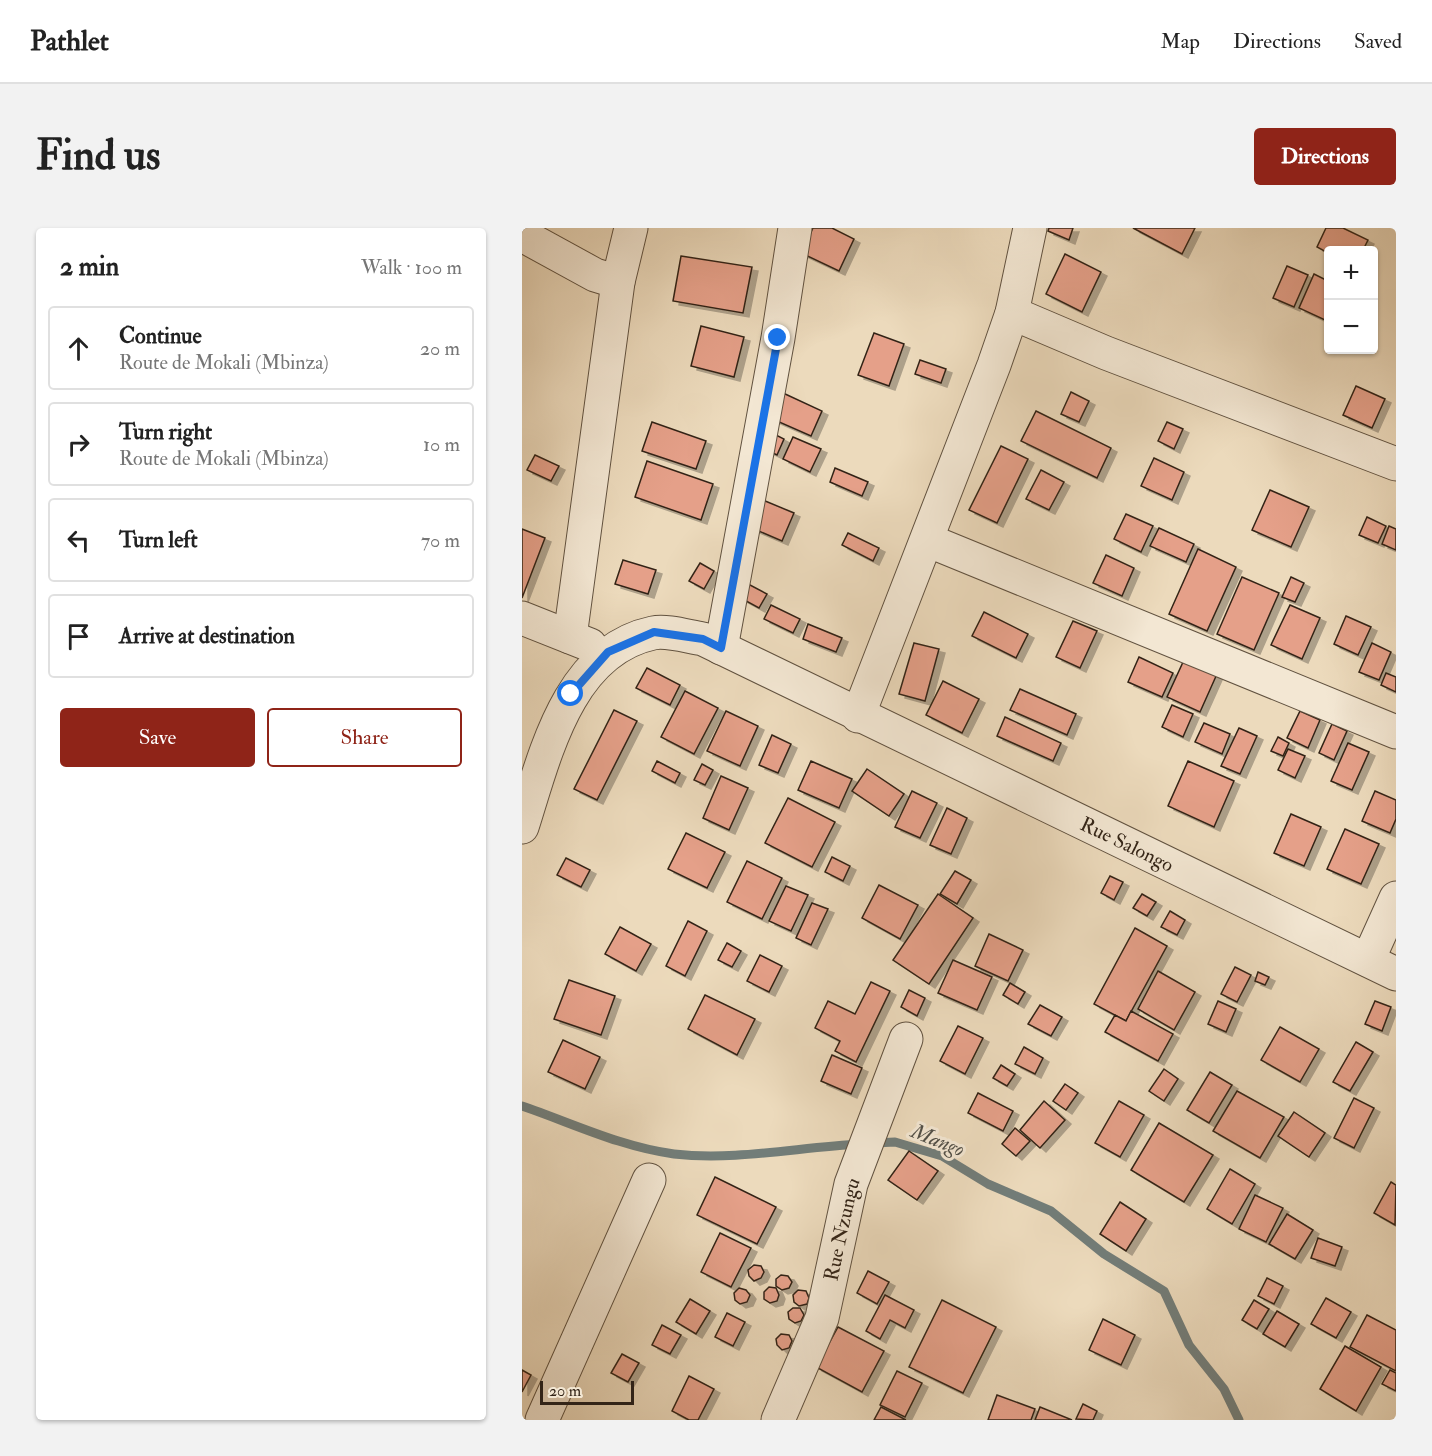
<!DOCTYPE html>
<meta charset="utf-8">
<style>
:root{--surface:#fff;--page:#f2f2f2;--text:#222;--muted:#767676;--line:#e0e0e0;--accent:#8f2418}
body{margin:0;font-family:"IM FELL Double Pica",serif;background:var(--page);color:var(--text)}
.controls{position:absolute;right:18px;top:18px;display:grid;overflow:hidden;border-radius:6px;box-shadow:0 2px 4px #0004}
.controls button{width:54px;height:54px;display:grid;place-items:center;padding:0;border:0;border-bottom:2px solid var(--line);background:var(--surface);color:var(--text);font:30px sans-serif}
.scale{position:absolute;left:18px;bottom:15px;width:94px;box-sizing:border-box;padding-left:6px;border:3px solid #332417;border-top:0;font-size:16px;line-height:21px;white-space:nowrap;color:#332417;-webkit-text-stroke:4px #f3e7d3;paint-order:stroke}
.stop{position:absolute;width:18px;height:18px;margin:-14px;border:4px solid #1a73e8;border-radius:50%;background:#fff}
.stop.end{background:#1a73e8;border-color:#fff;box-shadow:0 2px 6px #0008}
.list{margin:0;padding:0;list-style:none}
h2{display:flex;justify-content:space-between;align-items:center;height:78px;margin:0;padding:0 24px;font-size:26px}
h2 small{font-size:20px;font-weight:400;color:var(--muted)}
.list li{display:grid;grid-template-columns:39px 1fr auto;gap:18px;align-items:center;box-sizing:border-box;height:84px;margin:0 12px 12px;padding:0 12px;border:2px solid var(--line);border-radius:6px}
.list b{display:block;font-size:22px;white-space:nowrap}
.list p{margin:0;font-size:20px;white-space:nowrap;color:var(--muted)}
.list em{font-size:20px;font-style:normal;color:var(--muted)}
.actions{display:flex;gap:12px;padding:18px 24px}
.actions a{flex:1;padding:14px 0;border:2px solid var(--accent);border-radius:6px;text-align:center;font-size:21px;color:var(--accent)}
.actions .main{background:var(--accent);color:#fff}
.icon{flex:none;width:33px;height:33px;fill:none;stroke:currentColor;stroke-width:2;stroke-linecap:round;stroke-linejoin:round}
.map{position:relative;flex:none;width:874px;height:1192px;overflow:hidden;border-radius:6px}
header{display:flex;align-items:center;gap:36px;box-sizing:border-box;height:84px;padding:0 30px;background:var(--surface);border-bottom:2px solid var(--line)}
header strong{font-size:28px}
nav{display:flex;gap:33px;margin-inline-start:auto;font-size:21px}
.intro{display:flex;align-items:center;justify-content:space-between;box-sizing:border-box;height:144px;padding:0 36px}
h1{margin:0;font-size:42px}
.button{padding:15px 27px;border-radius:6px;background:var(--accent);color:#fff;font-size:21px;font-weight:700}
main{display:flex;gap:36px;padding:0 36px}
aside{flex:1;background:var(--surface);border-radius:6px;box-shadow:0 2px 4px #0004}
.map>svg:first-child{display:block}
</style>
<header>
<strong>Pathlet</strong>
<nav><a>Map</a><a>Directions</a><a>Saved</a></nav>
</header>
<div class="intro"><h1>Find us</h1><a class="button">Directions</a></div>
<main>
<aside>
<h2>2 min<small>Walk · 100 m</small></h2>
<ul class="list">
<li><svg class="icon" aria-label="ahead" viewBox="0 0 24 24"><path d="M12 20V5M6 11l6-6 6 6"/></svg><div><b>Continue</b><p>Route de Mokali (Mbinza)</p></div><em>20 m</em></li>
<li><svg class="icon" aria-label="right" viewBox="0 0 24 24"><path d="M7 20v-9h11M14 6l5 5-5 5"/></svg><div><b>Turn right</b><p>Route de Mokali (Mbinza)</p></div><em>10 m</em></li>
<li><svg class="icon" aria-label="left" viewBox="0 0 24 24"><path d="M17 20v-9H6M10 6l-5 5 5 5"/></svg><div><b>Turn left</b></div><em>70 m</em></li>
<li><svg class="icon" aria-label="arrive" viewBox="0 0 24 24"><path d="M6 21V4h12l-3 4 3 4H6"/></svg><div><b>Arrive at destination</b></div></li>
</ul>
<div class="actions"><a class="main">Save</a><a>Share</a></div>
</aside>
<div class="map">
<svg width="874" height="1192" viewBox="0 0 874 1192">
<defs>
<filter id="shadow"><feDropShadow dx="6" dy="4" stdDeviation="0" flood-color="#0004"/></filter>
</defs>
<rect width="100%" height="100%" fill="#ecdabc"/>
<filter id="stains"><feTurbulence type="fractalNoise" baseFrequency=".00333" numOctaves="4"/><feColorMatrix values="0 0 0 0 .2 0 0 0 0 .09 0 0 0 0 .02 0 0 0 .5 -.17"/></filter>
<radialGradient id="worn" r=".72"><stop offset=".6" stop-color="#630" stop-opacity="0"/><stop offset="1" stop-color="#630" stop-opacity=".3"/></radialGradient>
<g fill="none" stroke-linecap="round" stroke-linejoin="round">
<!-- stream -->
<g stroke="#727d79" stroke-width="9">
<path d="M 0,878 C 50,895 99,919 152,926 C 214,933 277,919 339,916"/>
<path d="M 353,915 L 373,914 L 420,928 L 466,956 L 529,983 L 582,1026 L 642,1063 L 667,1117 L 702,1161 L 717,1192"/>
</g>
</g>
<!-- building -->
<g fill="#e5a089" stroke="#332417" stroke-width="1.5" filter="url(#shadow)">
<path d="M 291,0 L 310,0 L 332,11 L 317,43 L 279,25 Z"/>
<path d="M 527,0 L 551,0 L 547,12 L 526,3 Z"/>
<path d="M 611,0 L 673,0 L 660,26 Z"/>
<path d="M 804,0 L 821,0 L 846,12 L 841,22 L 806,25 L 795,19 Z"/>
<path d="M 543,26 L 579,44 L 560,84 L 524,66 Z"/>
<path d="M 159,28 L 230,39 L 221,85 L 151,73 Z"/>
<path d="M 765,38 L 786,47 L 772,79 L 751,70 Z"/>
<path d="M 792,46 L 806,53 L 806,84 L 803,92 L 777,80 Z"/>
<path d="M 179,98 L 222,109 L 212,149 L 169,138 Z"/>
<path d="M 352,105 L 382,116 L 367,158 L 336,147 Z"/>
<path d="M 398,132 L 424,141 L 419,155 L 393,146 Z"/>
<path d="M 834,158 L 863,171 L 850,200 L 821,187 Z"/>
<path d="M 549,164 L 567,173 L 557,194 L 539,186 Z"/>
<path d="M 261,165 L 300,183 L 289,208 L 248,190 Z"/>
<path d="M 514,183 L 589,220 L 575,250 L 499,213 Z"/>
<path d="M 130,194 L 184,213 L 174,241 L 120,223 Z"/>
<path d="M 645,194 L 661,201 L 652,221 L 636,213 Z"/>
<path d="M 242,201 L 262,211 L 255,227 L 234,217 Z"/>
<path d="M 271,209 L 299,221 L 288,244 L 261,231 Z"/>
<path d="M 479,218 L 506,231 L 475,295 L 447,282 Z"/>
<path d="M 13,227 L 37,238 L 29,253 L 5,242 Z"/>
<path d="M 632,230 L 662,244 L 650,272 L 619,258 Z"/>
<path d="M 125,233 L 191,256 L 179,292 L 113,269 Z"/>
<path d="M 313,240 L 346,254 L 340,268 L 308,254 Z"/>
<path d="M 519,242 L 542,254 L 527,282 L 504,271 Z"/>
<path d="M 748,262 L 787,279 L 769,319 L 730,302 Z"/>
<path d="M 236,270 L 272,285 L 260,313 L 225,298 Z"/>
<path d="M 604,286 L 631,298 L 619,324 L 592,311 Z"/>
<path d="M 845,289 L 864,298 L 856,315 L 837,307 Z"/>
<path d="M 867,298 L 874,301 L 874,322 L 860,316 Z"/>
<path d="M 637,300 L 672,316 L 664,334 L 628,318 Z"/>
<path d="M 0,301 L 23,310 L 0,370 Z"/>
<path d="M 326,305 L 357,320 L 351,333 L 320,317 Z"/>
<path d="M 676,321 L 714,339 L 685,403 L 647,386 Z"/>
<path d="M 584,327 L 612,340 L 600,368 L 571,355 Z"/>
<path d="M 101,332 L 134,342 L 126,366 L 93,356 Z"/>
<path d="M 178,335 L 192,343 L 182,361 L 167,353 Z"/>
<path d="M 209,347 L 245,366 L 237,380 L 202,361 Z"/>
<path d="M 720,349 L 757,365 L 732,422 L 695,406 Z"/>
<path d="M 769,349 L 782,355 L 773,374 L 760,369 Z"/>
<path d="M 249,377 L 278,391 L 271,405 L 242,391 Z"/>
<path d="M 768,377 L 798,390 L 780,431 L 749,417 Z"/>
<path d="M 462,384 L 506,406 L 494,430 L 450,408 Z"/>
<path d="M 824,388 L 849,399 L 836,427 L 812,416 Z"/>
<path d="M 551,393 L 575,403 L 558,440 L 534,429 Z"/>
<path d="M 286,396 L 320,410 L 314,424 L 281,411 Z"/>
<path d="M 392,415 L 417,421 L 403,473 L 377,466 Z"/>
<path d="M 850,415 L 869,424 L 857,452 L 837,444 Z"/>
<path d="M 617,429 L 651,445 L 640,469 L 606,454 Z"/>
<path d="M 662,432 L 695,446 L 678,484 L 645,469 Z"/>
<path d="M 125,440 L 158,457 L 148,477 L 114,460 Z"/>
<path d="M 864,445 L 874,449 L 874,464 L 859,457 Z"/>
<path d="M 421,453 L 457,471 L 440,505 L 404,487 Z"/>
<path d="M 498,461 L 554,486 L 545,507 L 488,482 Z"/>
<path d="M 163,463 L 196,480 L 172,526 L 139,509 Z"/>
<path d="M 650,477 L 671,486 L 661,509 L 640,499 Z"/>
<path d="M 92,482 L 115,493 L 75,572 L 52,561 Z"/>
<path d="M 204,483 L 236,498 L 218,538 L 185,523 Z"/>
<path d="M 778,483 L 798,492 L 786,520 L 765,510 Z"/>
<path d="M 483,489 L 539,515 L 531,533 L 475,508 Z"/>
<path d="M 682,495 L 708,506 L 700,526 L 673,514 Z"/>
<path d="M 810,496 L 825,503 L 812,532 L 797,525 Z"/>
<path d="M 717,500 L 735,508 L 718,546 L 699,538 Z"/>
<path d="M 250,507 L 269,516 L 256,545 L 237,537 Z"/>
<path d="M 756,509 L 767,515 L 761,528 L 749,523 Z"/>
<path d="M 826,515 L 847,524 L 830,562 L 809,553 Z"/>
<path d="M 766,521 L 783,528 L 773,550 L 756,542 Z"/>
<path d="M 135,533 L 158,545 L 153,555 L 130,543 Z"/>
<path d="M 289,533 L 330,551 L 317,580 L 276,562 Z"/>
<path d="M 666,533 L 712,553 L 692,599 L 646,578 Z"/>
<path d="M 180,536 L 191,542 L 183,557 L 172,552 Z"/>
<path d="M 345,541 L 382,566 L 367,588 L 330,563 Z"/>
<path d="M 199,548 L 226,560 L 207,602 L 181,590 Z"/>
<path d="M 390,563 L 415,575 L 398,610 L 373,599 Z"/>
<path d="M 853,563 L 874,572 L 874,591 L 868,605 L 840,593 Z"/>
<path d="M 266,570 L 313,594 L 290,639 L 243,615 Z"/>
<path d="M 425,580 L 445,590 L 429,626 L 408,617 Z"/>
<path d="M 769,586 L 799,599 L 782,638 L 752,625 Z"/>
<path d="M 823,601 L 857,616 L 839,656 L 805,641 Z"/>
<path d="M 164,605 L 203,624 L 185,660 L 146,641 Z"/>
<path d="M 310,629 L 328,638 L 321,653 L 303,644 Z"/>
<path d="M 44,630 L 68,642 L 59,659 L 35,647 Z"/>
<path d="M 225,633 L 260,650 L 240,691 L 205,674 Z"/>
<path d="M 433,643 L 449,652 L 435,676 L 418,666 Z"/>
<path d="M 588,648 L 601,654 L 592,672 L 579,665 Z"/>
<path d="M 357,657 L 396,677 L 378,711 L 340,690 Z"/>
<path d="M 264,658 L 286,667 L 269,703 L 247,693 Z"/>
<path d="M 416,666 L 451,690 L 407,756 L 371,732 Z"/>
<path d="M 620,666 L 634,674 L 625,688 L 611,680 Z"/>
<path d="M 290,675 L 306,681 L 289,717 L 274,710 Z"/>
<path d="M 648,683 L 663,692 L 655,707 L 639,699 Z"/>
<path d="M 166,693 L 185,703 L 163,748 L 144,738 Z"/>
<path d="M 98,699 L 129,716 L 114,743 L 83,726 Z"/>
<path d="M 613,700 L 645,718 L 604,793 L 572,776 Z"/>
<path d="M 467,706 L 501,722 L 486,753 L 453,738 Z"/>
<path d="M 205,715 L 219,723 L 210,739 L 196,732 Z"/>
<path d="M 238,727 L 260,738 L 247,764 L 225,753 Z"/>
<path d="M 431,732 L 470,749 L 455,782 L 416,765 Z"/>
<path d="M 713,739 L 729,747 L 715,774 L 699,766 Z"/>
<path d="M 636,743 L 673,764 L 652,802 L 616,781 Z"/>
<path d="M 736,744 L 747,749 L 743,757 L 733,753 Z"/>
<path d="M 47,752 L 93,768 L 79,807 L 32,791 Z"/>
<path d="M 349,754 L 368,763 L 334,834 L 313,823 L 318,813 L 293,800 L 306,773 L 333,786 Z"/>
<path d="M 488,755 L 503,764 L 496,776 L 481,767 Z"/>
<path d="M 387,762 L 403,770 L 395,788 L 379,779 Z"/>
<path d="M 183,767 L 233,791 L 215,827 L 166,801 Z"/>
<path d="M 696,773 L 714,781 L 704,804 L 686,796 Z"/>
<path d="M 853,773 L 869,779 L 860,803 L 843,796 Z"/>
<path d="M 518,777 L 540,789 L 529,808 L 506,796 Z"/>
<path d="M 609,783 L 651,806 L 636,833 L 583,804 L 593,787 L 604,793 Z"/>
<path d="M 436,798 L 461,810 L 443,846 L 418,833 Z"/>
<path d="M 758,799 L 797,821 L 778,854 L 739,832 Z"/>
<path d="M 41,812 L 78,829 L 63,861 L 26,844 Z"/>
<path d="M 834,814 L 851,824 L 828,863 L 811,854 Z"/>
<path d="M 502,819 L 521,830 L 513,846 L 493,836 Z"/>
<path d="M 310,827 L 340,840 L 329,866 L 299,853 Z"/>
<path d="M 479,837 L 493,846 L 485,858 L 471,850 Z"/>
<path d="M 642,841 L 656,851 L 642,873 L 627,863 Z"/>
<path d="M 688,844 L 710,857 L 687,895 L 665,882 Z"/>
<path d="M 543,856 L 556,865 L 544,882 L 531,873 Z"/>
<path d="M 715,863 L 762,889 L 738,930 L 691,903 Z"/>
<path d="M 456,865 L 491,883 L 481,903 L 446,885 Z"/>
<path d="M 832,870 L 852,880 L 832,920 L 812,910 Z"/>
<path d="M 522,873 L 543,892 L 518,920 L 498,902 Z"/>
<path d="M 597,873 L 622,887 L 598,929 L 573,915 Z"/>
<path d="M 772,884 L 803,905 L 787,929 L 756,908 Z"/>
<path d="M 637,895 L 691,927 L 662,974 L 609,942 Z"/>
<path d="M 493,900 L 508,913 L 494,928 L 480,916 Z"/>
<path d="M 387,923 L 416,943 L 395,972 L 366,952 Z"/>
<path d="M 708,941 L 733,956 L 710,996 L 685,981 Z"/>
<path d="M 193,949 L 254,979 L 235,1016 L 175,987 Z"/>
<path d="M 869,954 L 874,957 L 873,997 L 852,985 Z"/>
<path d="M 733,967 L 761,980 L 744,1014 L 717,1001 Z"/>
<path d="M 598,974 L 624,991 L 604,1023 L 578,1006 Z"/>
<path d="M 765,986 L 791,1002 L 773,1031 L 747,1016 Z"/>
<path d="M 198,1005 L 229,1020 L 209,1059 L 179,1044 Z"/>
<path d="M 796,1010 L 820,1019 L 813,1038 L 789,1030 Z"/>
<path d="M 232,1037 L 239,1038 L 242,1044 L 239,1050 L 232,1053 L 227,1048 L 226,1042 Z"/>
<path d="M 346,1043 L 367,1054 L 355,1076 L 335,1065 Z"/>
<path d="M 259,1047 L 266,1048 L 270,1054 L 267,1060 L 260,1062 L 254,1058 L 254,1051 Z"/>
<path d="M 745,1050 L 761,1058 L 752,1076 L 736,1068 Z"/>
<path d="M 247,1059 L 254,1060 L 257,1067 L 255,1073 L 248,1075 L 242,1071 L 242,1064 Z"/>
<path d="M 217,1060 L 224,1062 L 228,1067 L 225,1074 L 218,1076 L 213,1072 L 212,1065 Z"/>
<path d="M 276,1062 L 284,1063 L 287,1070 L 285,1076 L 277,1078 L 272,1074 L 271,1067 Z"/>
<path d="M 363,1067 L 392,1082 L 383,1100 L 368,1092 L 358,1111 L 344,1103 Z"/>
<path d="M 804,1070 L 829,1084 L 814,1110 L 789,1096 Z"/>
<path d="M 168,1071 L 188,1083 L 174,1106 L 154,1094 Z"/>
<path d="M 420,1072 L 474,1099 L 441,1165 L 387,1139 Z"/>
<path d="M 732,1072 L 747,1081 L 735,1101 L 720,1092 Z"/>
<path d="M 271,1080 L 278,1080 L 282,1087 L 279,1093 L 273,1095 L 267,1091 L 266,1084 Z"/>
<path d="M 755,1083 L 777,1096 L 763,1119 L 741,1106 Z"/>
<path d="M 205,1085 L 223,1094 L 211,1118 L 193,1109 Z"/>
<path d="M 845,1087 L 874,1102 L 874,1143 L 828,1119 Z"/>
<path d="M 581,1091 L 613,1107 L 599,1137 L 567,1122 Z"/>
<path d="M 140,1097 L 159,1107 L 148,1126 L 130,1117 Z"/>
<path d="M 316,1099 L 362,1123 L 340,1164 L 294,1139 Z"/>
<path d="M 259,1106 L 267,1107 L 270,1113 L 267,1120 L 260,1122 L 255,1117 L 254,1111 Z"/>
<path d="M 823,1118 L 859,1139 L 834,1183 L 798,1161 Z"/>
<path d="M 100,1126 L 117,1135 L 106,1154 L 89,1145 Z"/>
<path d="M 0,1142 L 9,1147 L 0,1164 Z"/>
<path d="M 868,1142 L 874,1145 L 874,1163 L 860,1156 Z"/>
<path d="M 375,1143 L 400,1155 L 383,1189 L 358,1177 Z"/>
<path d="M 167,1148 L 192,1161 L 176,1192 L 167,1192 L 150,1183 Z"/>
<path d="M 475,1167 L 513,1181 L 509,1192 L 466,1192 Z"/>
<path d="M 561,1176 L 575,1183 L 571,1192 L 554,1191 Z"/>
<path d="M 359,1179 L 384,1192 L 352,1192 Z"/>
<path d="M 518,1179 L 550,1192 L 513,1192 Z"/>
</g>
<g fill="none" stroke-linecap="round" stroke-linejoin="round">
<defs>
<g id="minor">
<path d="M 0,7 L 73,47 L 96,54"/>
<path d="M 490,85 L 584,125 L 874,236"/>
<path d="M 405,312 L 874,504"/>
<path d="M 0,390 L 68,417"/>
<path d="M 48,409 L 96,54 L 109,0"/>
<path d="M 199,420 L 256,110 L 273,0"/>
<path d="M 336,488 L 472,137 L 490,85 L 508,0"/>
<path id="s1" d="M 0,599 C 23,527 46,423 131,405 C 145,402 167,409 181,411 L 874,746"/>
<path d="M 846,732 L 874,670"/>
<path d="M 20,1192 L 127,952"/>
<path id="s2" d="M 256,1192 L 300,1090 L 329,956 L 384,811"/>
</g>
</defs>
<!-- minor casing -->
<use href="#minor" stroke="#615240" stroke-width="35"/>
<!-- minor -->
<use href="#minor" stroke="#f3e7d3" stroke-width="33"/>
</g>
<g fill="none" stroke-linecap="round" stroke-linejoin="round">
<!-- route -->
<path stroke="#1a73e8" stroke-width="8" d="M 49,466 L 86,424 L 132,404 L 181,411 L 199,420 L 256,110"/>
</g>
<g text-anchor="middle" stroke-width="6" stroke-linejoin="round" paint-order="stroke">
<!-- street labels -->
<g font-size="20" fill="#332417" stroke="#f3e7d3">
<text dy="7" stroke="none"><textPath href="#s1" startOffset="768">Rue Salongo</textPath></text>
<text dy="7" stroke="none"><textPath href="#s2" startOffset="202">Rue Nzungu</textPath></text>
</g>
<!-- water labels -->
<g font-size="21" font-style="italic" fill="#525048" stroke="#f3e7d3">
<text transform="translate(416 912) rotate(22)" y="7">Mango</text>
</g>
</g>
<rect width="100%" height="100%" filter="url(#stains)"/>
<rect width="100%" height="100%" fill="url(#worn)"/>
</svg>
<div class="controls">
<button>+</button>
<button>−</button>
</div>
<div class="scale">20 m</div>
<div class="stop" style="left:49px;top:466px"></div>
<div class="stop end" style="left:256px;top:110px"></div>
</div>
</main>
